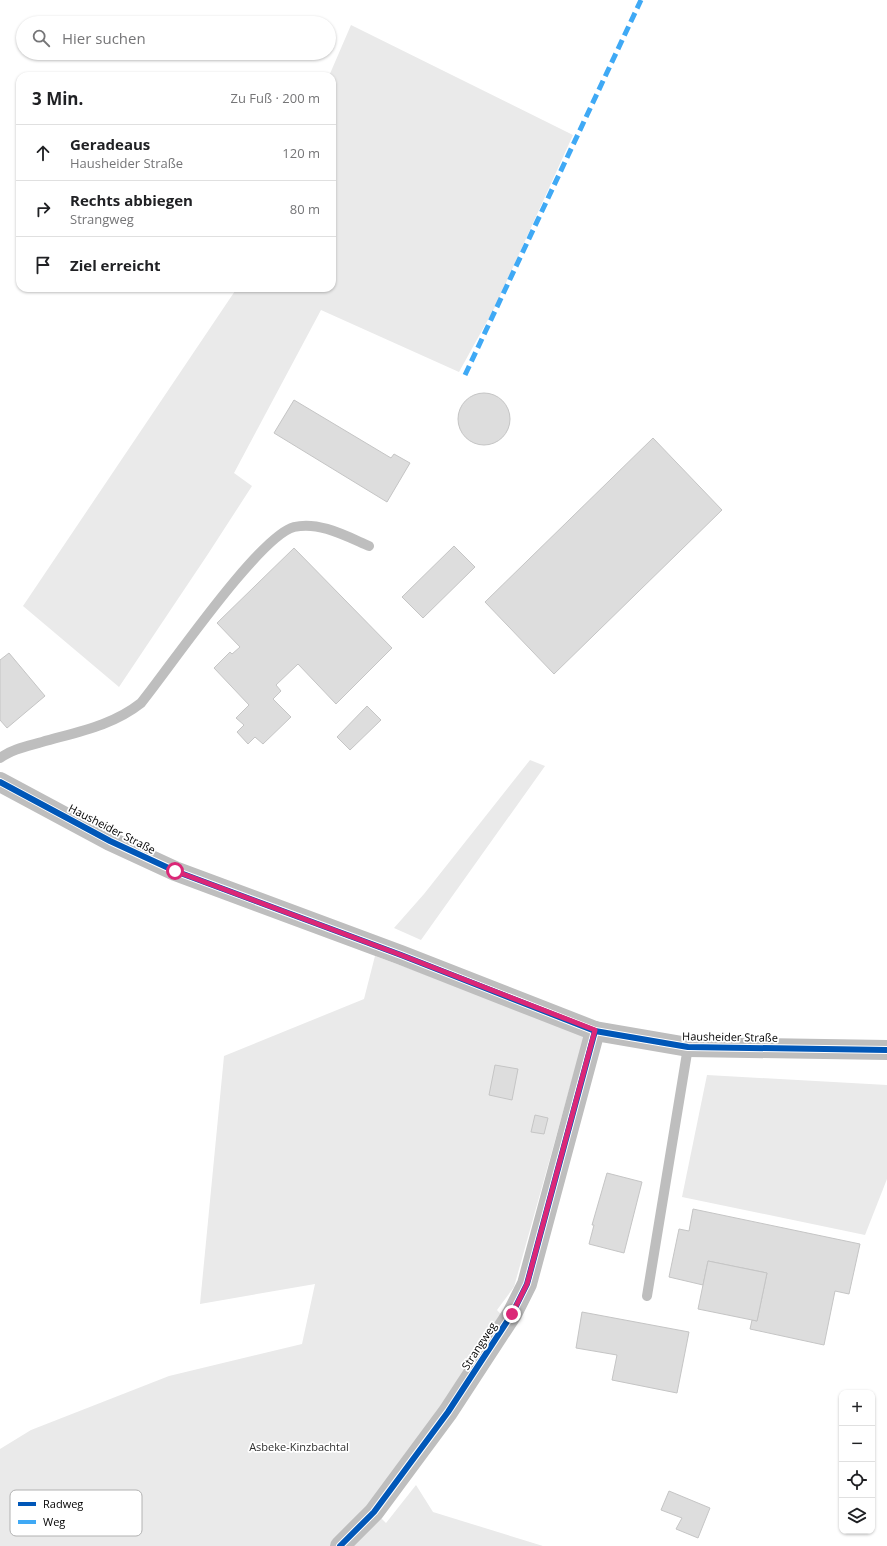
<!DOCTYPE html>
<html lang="de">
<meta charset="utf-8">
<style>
:root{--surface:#fff;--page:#f6f6f6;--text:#202124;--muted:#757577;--line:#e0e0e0}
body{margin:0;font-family:"Open Sans",sans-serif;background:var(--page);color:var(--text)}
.controls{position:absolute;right:12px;bottom:12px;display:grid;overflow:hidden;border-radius:8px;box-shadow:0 1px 3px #0004}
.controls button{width:36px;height:36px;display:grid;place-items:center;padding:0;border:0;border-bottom:1px solid var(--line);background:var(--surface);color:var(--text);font:20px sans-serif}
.stop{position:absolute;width:12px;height:12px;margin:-9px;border:3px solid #db2777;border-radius:50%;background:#fff}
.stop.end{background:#db2777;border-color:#fff;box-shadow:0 1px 4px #0008}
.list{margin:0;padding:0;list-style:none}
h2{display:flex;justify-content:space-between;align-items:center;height:52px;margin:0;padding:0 16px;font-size:17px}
h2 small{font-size:13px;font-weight:400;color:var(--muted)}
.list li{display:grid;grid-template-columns:26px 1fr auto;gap:12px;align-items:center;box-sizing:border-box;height:56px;padding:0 16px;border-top:1px solid var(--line)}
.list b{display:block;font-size:15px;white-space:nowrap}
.list p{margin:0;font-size:13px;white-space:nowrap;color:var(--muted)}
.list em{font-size:13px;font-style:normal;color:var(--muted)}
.icon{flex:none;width:22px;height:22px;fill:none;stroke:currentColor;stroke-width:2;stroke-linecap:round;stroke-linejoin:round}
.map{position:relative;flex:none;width:887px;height:1546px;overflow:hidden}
.search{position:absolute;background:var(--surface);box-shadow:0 1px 3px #0004;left:16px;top:16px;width:320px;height:44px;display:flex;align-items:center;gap:10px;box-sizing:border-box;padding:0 14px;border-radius:22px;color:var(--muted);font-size:15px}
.panel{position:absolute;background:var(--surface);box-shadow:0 1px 3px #0004;left:16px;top:72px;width:320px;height:220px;border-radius:12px}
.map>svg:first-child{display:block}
</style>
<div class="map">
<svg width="887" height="1546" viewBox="0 0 887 1546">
<rect width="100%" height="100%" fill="#fff"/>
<!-- green -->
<g fill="#eaeaea">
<path d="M 351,25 L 573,135 L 495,307 L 459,372 L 321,310 L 234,473 L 252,486 L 208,554 L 119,687 L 23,606 L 237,288 L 332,288 L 332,76 L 329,76 Z"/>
<path d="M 530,760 L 545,766 L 421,940 L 394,928 L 424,894 Z"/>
<path d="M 375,956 L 585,1033 L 514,1287 L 497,1310 L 505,1319 L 375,1512 L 386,1523 L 416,1485 L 433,1512 L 543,1546 L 0,1546 L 0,1449 L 31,1430 L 169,1376 L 302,1344 L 315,1284 L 200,1304 L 224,1056 L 364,999 Z"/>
<path d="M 707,1075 L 887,1085 L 887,1179 L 865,1235 L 682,1197 Z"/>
</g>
<!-- building -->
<g fill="#ddd" stroke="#c5c5c5">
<circle cx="484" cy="419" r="26"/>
<path d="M 294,400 L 391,458 L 394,454 L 410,463 L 387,502 L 274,433 Z"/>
<path d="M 653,438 L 722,510 L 554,674 L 485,602 Z"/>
<path d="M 454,546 L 475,567 L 423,618 L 402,597 Z"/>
<path d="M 294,548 L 392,648 L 336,704 L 298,664 L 276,685 L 281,691 L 273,699 L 291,717 L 263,744 L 255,737 L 248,744 L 237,732 L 244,725 L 236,718 L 249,705 L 214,668 L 230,652 L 232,654 L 240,647 L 217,623 Z"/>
<path d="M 9,653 L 45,696 L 7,728 L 0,720 L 0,660 Z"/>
<path d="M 367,706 L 381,720 L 350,750 L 337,737 Z"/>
<path d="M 495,1065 L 518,1069 L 512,1100 L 489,1095 Z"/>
<path d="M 535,1115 L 548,1118 L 544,1134 L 531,1132 Z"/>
<path d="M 607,1173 L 642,1182 L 624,1253 L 589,1244 L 594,1225 L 592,1225 Z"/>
<path d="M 693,1209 L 860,1244 L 849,1294 L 835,1291 L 824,1345 L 750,1329 L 752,1320 L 757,1321 L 767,1273 L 708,1261 L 703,1285 L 669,1277 L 679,1229 L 689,1231 Z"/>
<path d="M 708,1261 L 767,1273 L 757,1321 L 698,1309 Z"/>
<path d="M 582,1312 L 689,1332 L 677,1393 L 612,1380 L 617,1355 L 576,1348 Z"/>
<path d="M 669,1491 L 710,1508 L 698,1538 L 676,1529 L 682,1518 L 661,1510 Z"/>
</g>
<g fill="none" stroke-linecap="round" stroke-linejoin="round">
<!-- lane -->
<g stroke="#bebebe" stroke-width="10">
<path d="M 0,758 C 12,749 28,746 42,742 C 77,732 112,726 141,703 C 168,670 259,536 294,527 C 319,521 346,536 369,546"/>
<path d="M 647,1296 L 688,1047"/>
</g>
<!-- street -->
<g stroke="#bebebe" stroke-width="20">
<path d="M 0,782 L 110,841 L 175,871 L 401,955 L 595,1031 L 688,1047 L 887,1050"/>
<path d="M 340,1546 L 374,1512 L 448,1412 L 512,1314 L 527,1284 L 595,1031"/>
</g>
<!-- quiet -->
<path stroke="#3fa9f5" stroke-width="5" stroke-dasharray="10 5" stroke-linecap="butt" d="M 465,375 L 641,0"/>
<defs>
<g id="cycleway">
<path d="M 0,782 L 110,841 L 175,871 L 401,955 L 595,1031 L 688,1047 L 887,1050"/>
<path d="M 340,1546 L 374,1512 L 448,1412 L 512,1314 L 527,1284 L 595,1031"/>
</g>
</defs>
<!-- cycleway casing -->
<use href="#cycleway" stroke="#fff" stroke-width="8"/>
<!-- cycleway -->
<use href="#cycleway" stroke="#0057b8" stroke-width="6"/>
</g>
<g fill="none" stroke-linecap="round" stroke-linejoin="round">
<!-- route -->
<path stroke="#db2777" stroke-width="5" d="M 175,871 L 401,955 L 595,1030 L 527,1284 L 512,1314"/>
</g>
<g text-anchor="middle" stroke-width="3.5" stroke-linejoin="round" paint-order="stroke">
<!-- street labels -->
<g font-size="11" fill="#000" stroke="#fff">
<text transform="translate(112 829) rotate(27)" y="4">Hausheider Straße</text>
<text transform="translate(730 1037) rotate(1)" y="4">Hausheider Straße</text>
<text transform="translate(479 1346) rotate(-57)" y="4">Strangweg</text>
</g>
<!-- park labels -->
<g font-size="11" fill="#303030" stroke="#fff">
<text x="299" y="1451">Asbeke-Kinzbachtal</text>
</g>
</g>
<!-- legend -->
<rect x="10" y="1490" width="132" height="46" rx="6" fill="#fff" stroke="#b2b2b2" stroke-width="1"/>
<rect x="18" y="1502" width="18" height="4" fill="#0057b8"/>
<rect x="18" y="1520" width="18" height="4" fill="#3fa9f5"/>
<g font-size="11" fill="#000">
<text x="43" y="1508">Radweg</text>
<text x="43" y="1526">Weg</text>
</g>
</svg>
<div class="controls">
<button>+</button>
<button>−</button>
<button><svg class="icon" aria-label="locate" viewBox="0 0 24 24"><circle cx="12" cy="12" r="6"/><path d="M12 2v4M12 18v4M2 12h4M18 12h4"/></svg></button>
<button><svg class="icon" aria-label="layers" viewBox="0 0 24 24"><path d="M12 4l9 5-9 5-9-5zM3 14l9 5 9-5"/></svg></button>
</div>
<div class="stop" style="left:175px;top:871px"></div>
<div class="stop end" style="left:512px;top:1314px"></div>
<div class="search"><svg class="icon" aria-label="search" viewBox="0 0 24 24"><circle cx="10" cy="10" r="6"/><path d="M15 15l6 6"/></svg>Hier suchen</div>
<section class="panel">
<h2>3 Min.<small>Zu Fuß · 200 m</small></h2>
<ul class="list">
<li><svg class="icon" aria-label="ahead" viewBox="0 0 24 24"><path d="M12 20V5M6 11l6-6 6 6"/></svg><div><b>Geradeaus</b><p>Hausheider Straße</p></div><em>120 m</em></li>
<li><svg class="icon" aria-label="right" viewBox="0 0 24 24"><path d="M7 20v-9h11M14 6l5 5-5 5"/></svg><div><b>Rechts abbiegen</b><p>Strangweg</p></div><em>80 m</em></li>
<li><svg class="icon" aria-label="arrive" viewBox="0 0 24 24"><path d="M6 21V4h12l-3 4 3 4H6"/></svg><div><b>Ziel erreicht</b></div></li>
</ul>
</section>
</div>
